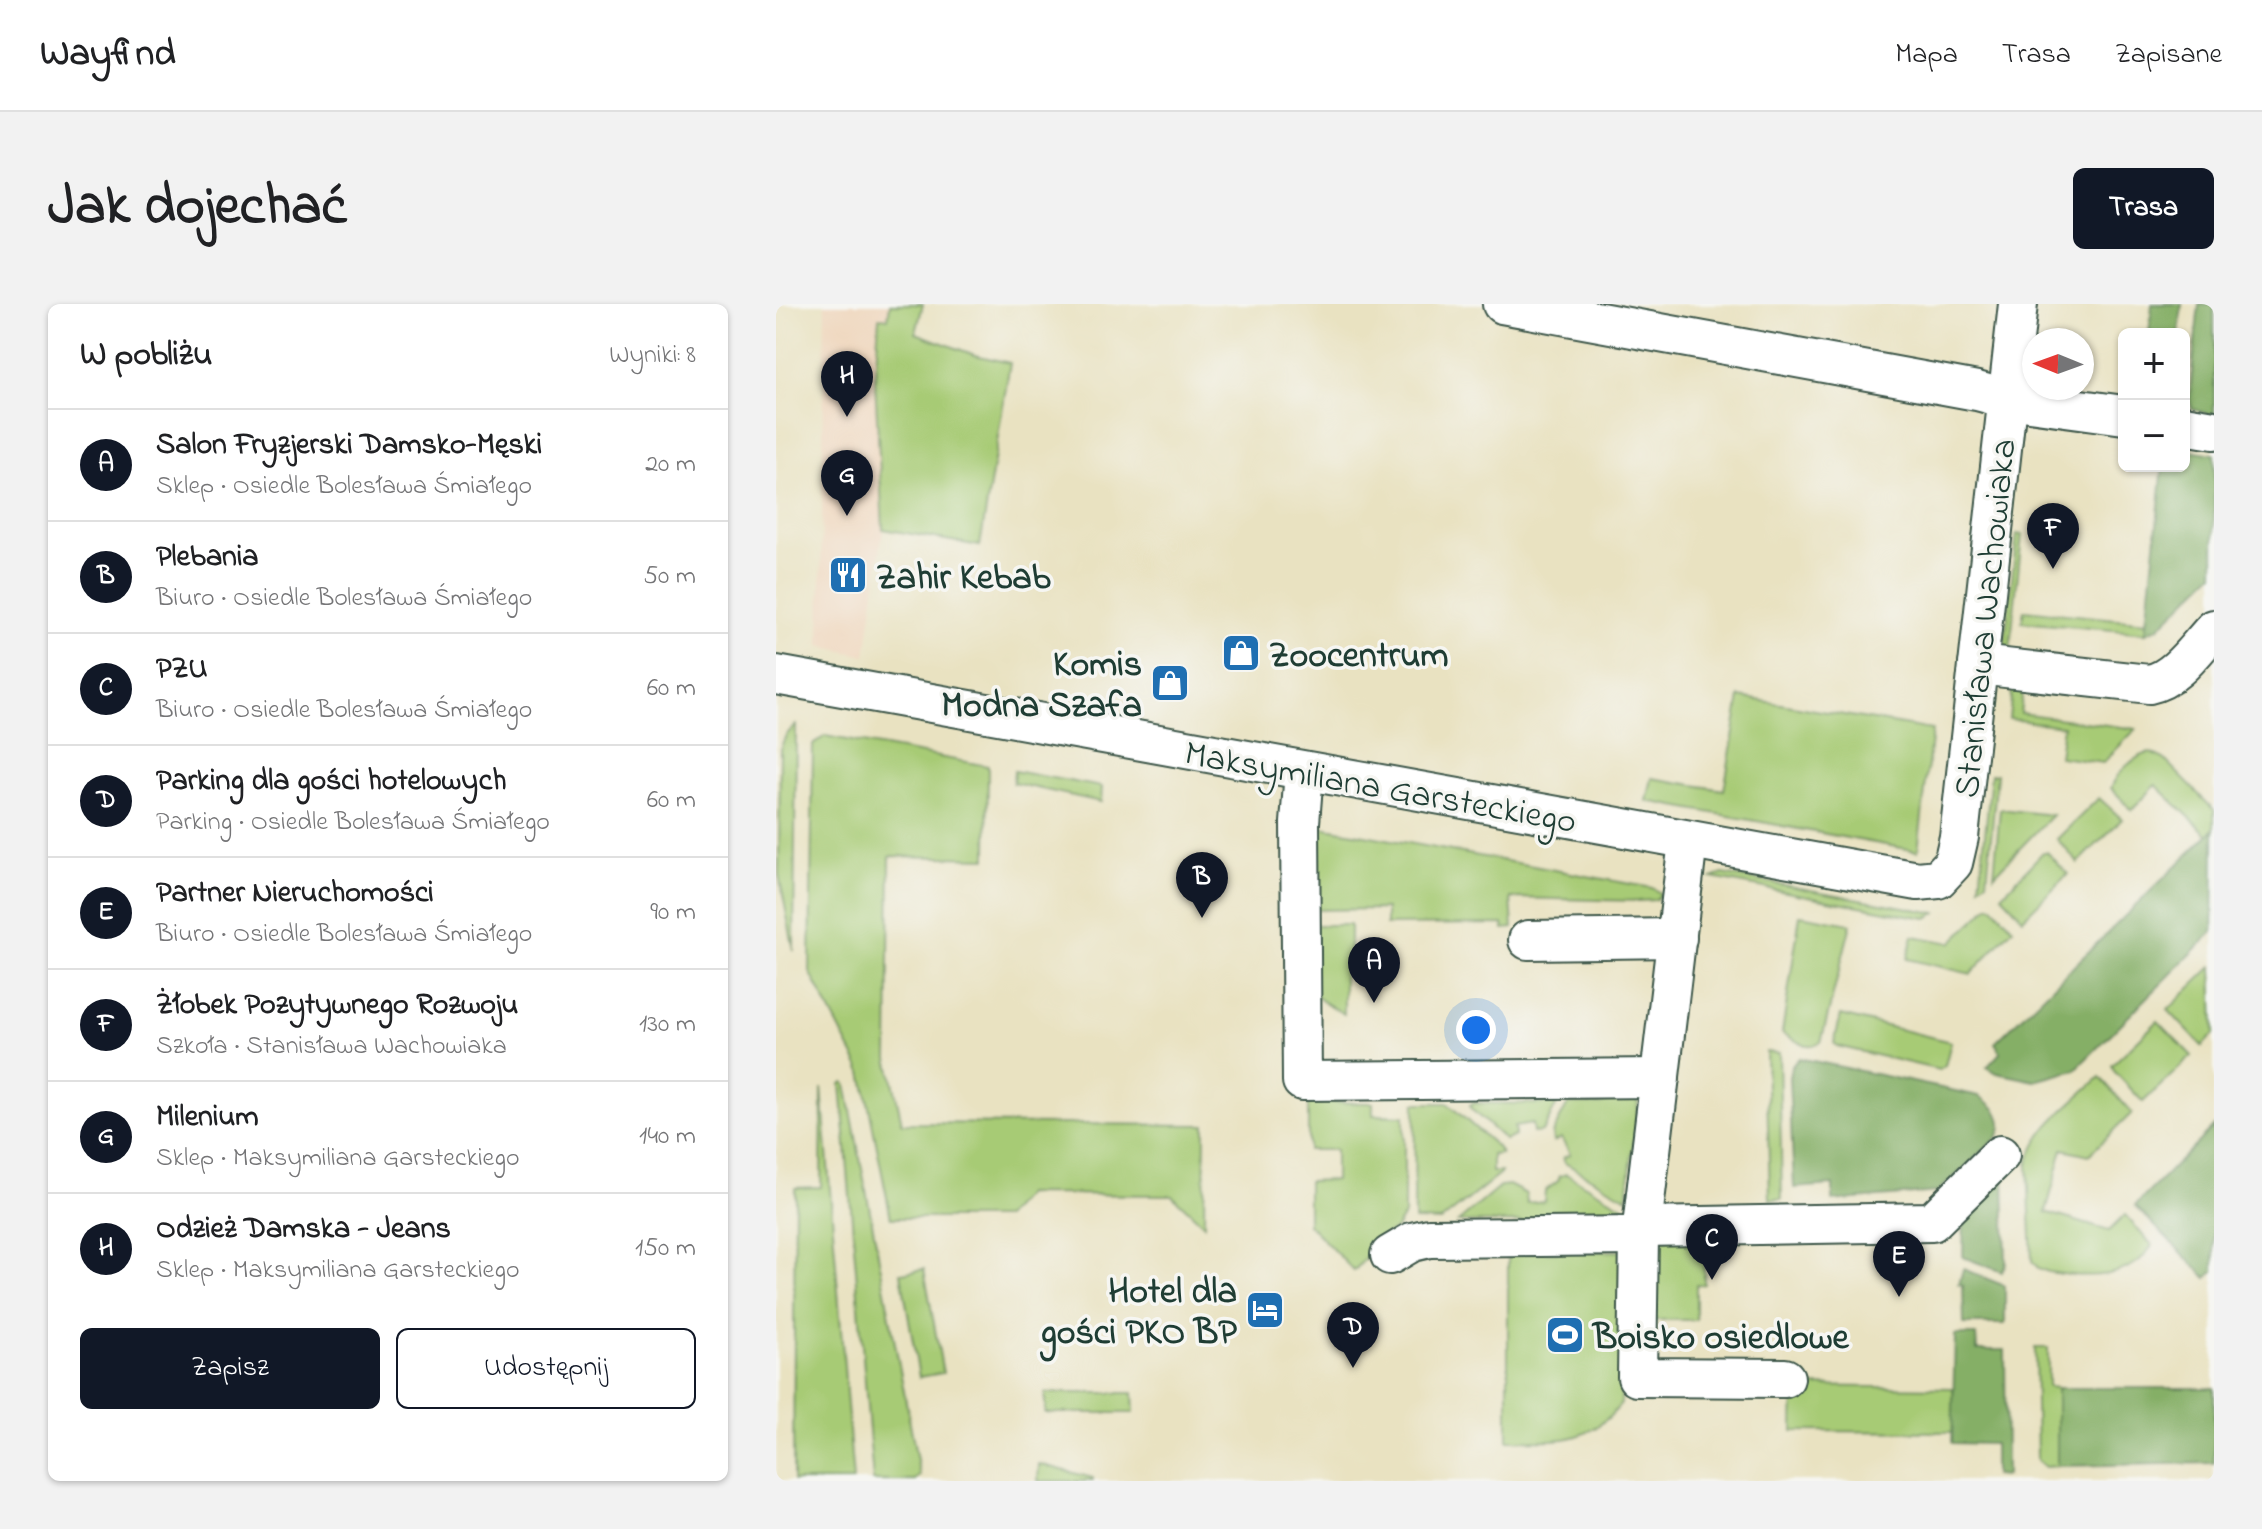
<!DOCTYPE html>
<html lang="pl">
<meta charset="utf-8">
<style>
:root{--surface:#fff;--page:#f2f2f2;--text:#202124;--muted:#757577;--line:#e0e0e0;--accent:#111827}
body{margin:0;font-family:"Indie Flower",sans-serif;background:var(--page);color:var(--text)}
.controls{position:absolute;right:24px;top:24px;display:grid;overflow:hidden;border-radius:12px;box-shadow:0 2px 6px #0004}
.controls button{width:72px;height:72px;display:grid;place-items:center;padding:0;border:0;border-bottom:2px solid var(--line);background:var(--surface);color:var(--text);font:40px sans-serif}
.compass{position:absolute;left:1246px;top:24px;width:72px;height:72px;border-radius:50%;background:var(--surface);box-shadow:0 2px 6px #0004;rotate:271deg}
.you{position:absolute;left:700px;top:726px;width:28px;height:28px;margin:-20px;border:6px solid #fff;border-radius:50%;background:#1a73e8;box-shadow:0 0 0 12px #1a73e833}
.badge{display:grid;place-items:center;width:52px;height:52px;border-radius:50%;background:var(--accent);color:#fff;font-size:26px;font-weight:700}
.pin{position:absolute;translate:-50% -66px;filter:drop-shadow(0 2px 4px #0008)}
.pin::after{content:'';position:absolute;top:42px;width:28px;height:24px;background:inherit;clip-path:polygon(0 0,100% 0,50% 100%)}
.list{margin:0;padding:0;list-style:none}
h2{display:flex;justify-content:space-between;align-items:center;height:104px;margin:0;padding:0 32px;font-size:34px}
h2 small{font-size:26px;font-weight:400;color:var(--muted)}
.list li{display:grid;grid-template-columns:52px 1fr auto;gap:24px;align-items:center;box-sizing:border-box;height:112px;padding:0 32px;border-top:2px solid var(--line)}
.list b{display:block;font-size:30px;white-space:nowrap}
.list p{margin:0;font-size:26px;white-space:nowrap;color:var(--muted)}
.list em{font-size:26px;font-style:normal;color:var(--muted)}
.actions{display:flex;gap:16px;padding:24px 32px}
.actions a{flex:1;padding:18px 0;border:2px solid var(--accent);border-radius:12px;text-align:center;font-size:28px;color:var(--accent)}
.actions .main{background:var(--accent);color:#fff}
.map{position:relative;flex:none;width:1438px;height:1177px;overflow:hidden;border-radius:12px}
header{display:flex;align-items:center;gap:48px;box-sizing:border-box;height:112px;padding:0 40px;background:var(--surface);border-bottom:2px solid var(--line)}
header strong{font-size:38px}
nav{display:flex;gap:44px;margin-inline-start:auto;font-size:28px}
.intro{display:flex;align-items:center;justify-content:space-between;box-sizing:border-box;height:192px;padding:0 48px}
h1{margin:0;font-size:56px}
.button{padding:20px 36px;border-radius:12px;background:var(--accent);color:#fff;font-size:28px;font-weight:700}
main{display:flex;gap:48px;padding:0 48px}
aside{flex:1;background:var(--surface);border-radius:12px;box-shadow:0 2px 6px #0004}
.map>svg:first-child{display:block}
</style>
<header>
<strong>Wayfind</strong>
<nav><a>Mapa</a><a>Trasa</a><a>Zapisane</a></nav>
</header>
<div class="intro"><h1>Jak dojechać</h1><a class="button">Trasa</a></div>
<main>
<aside>
<h2>W pobliżu<small>Wyniki: 8</small></h2>
<ul class="list">
<li><span class="badge">A</span><div><b>Salon Fryzjerski Damsko-Męski</b><p>Sklep · Osiedle Bolesława Śmiałego</p></div><em>20 m</em></li>
<li><span class="badge">B</span><div><b>Plebania</b><p>Biuro · Osiedle Bolesława Śmiałego</p></div><em>50 m</em></li>
<li><span class="badge">C</span><div><b>PZU</b><p>Biuro · Osiedle Bolesława Śmiałego</p></div><em>60 m</em></li>
<li><span class="badge">D</span><div><b>Parking dla gości hotelowych</b><p>Parking · Osiedle Bolesława Śmiałego</p></div><em>60 m</em></li>
<li><span class="badge">E</span><div><b>Partner Nieruchomości</b><p>Biuro · Osiedle Bolesława Śmiałego</p></div><em>90 m</em></li>
<li><span class="badge">F</span><div><b>Żłobek Pozytywnego Rozwoju</b><p>Szkoła · Stanisława Wachowiaka</p></div><em>130 m</em></li>
<li><span class="badge">G</span><div><b>Milenium</b><p>Sklep · Maksymiliana Garsteckiego</p></div><em>140 m</em></li>
<li><span class="badge">H</span><div><b>Odzież Damska - Jeans</b><p>Sklep · Maksymiliana Garsteckiego</p></div><em>150 m</em></li>
</ul>
<div class="actions"><a class="main">Zapisz</a><a>Udostępnij</a></div>
</aside>
<div class="map">
<svg width="1438" height="1177" viewBox="0 0 1438 1177">
<rect width="100%" height="100%" fill="#f6f6f2"/>
<filter id="ink" filterUnits="userSpaceOnUse"><feTurbulence type="fractalNoise" baseFrequency=".0125" numOctaves="2"/><feDisplacementMap in="SourceGraphic" scale="16" xChannelSelector="R" yChannelSelector="G"/><feConvolveMatrix kernelMatrix="1 2 1 2 8 2 1 2 1" color-interpolation-filters="sRGB"/></filter>
<filter id="wash" filterUnits="userSpaceOnUse"><feTurbulence type="fractalNoise" baseFrequency=".006" numOctaves="4" result="noise"/><feDisplacementMap in="SourceGraphic" scale="32" xChannelSelector="R" yChannelSelector="G"/><feGaussianBlur stdDeviation="1.8" result="paint"/><feColorMatrix in="noise" values="0 0 0 0 0 0 0 0 0 0 0 0 0 0 0 0 0 1.4 0 .05"/><feComposite in="paint" operator="in"/></filter>
<g filter="url(#wash)">
<rect width="100%" height="100%" fill="#e9e2c1"/>
<!-- built -->
<path fill="#efd6bc" d="M 49,0 L 114,0 L 112,14 L 103,14 L 99,77 L 107,225 L 90,352 L 44,342 Z"/>
<!-- green -->
<g fill="#a7cb75" stroke="#638454" stroke-width="2">
<path d="M 114,0 L 147,0 L 140,29 L 199,51 L 234,59 L 204,242 L 107,225 L 99,77 L 103,13 L 112,14 Z"/>
<path d="M 1241,230 L 1246,231 L 1234,346 L 1228,346 Z"/>
<path d="M 1248,306 L 1371,318 L 1370,329 L 1246,318 Z"/>
<path d="M 1248,379 L 1244,409 L 1360,425 L 1327,459 L 1283,453 L 1287,422 L 1233,415 L 1236,385 Z"/>
<path d="M 964,393 L 1156,426 L 1142,547 L 871,497 L 876,474 L 948,486 Z"/>
<path d="M 20,421 L 18,647 L 3,571 L 4,445 L 10,431 Z"/>
<path d="M 49,432 L 212,462 L 211,554 L 114,552 L 112,754 L 126,819 L 429,821 L 428,921 L 396,891 L 250,890 L 229,914 L 115,914 L 86,768 L 34,668 L 37,441 Z"/>
<path d="M 1375,449 L 1388,455 L 1438,506 L 1438,525 L 1432,531 L 1380,481 L 1356,506 L 1335,484 C 1341,469 1358,451 1375,449 Z"/>
<path d="M 238,467 L 326,483 L 325,498 L 237,479 Z"/>
<path d="M 1215,470 L 1221,470 L 1211,577 L 1204,582 Z"/>
<path d="M 1323,494 L 1346,515 L 1302,559 L 1281,535 Z"/>
<path d="M 1224,505 L 1276,511 L 1218,571 Z"/>
<path d="M 540,522 L 876,584 L 885,590 L 879,596 L 863,597 L 735,594 L 737,624 L 728,625 L 727,620 L 610,621 L 610,605 L 532,606 Z"/>
<path d="M 1267,548 L 1271,548 L 1292,570 L 1247,614 L 1226,591 Z"/>
<path d="M 947,570 L 1160,609 L 1151,614 L 1131,611 L 936,574 Z"/>
<path d="M 1213,602 L 1217,602 L 1237,624 L 1195,670 L 1131,655 L 1137,632 L 1175,639 Z"/>
<path d="M 1024,611 L 1075,620 L 1045,738 C 1031,747 1018,735 1006,729 Z"/>
<path d="M 532,621 L 574,621 L 574,663 L 568,664 L 568,710 L 545,696 L 532,685 Z"/>
<path d="M 1436,663 L 1438,730 L 1426,742 L 1392,706 Z"/>
<path d="M 1065,711 L 1175,738 L 1169,762 L 1163,766 L 1061,742 L 1058,739 Z"/>
<path d="M 1382,717 L 1416,752 L 1367,798 L 1338,767 L 1336,761 Z"/>
<path d="M 990,748 L 1003,749 L 1006,895 L 994,895 Z"/>
<path d="M 1324,773 L 1356,809 L 1313,851 L 1287,845 L 1270,908 L 1333,927 L 1349,911 L 1376,941 C 1356,977 1308,974 1272,968 L 1262,964 L 1256,957 L 1252,861 C 1259,824 1298,798 1324,773 Z"/>
<path d="M 68,778 L 70,780 L 144,1172 L 139,1177 L 97,1177 L 65,780 Z"/>
<path d="M 864,782 L 851,894 L 789,859 L 787,854 L 794,850 L 785,834 L 778,838 L 776,830 L 792,800 L 825,800 L 836,796 L 842,789 Z"/>
<path d="M 46,784 L 77,1177 L 17,1177 L 19,884 L 45,883 Z"/>
<path d="M 532,798 L 597,799 L 597,811 L 628,812 L 628,911 L 619,926 L 611,930 L 578,967 L 532,920 L 532,877 L 559,876 L 559,846 L 532,846 Z"/>
<path d="M 639,799 L 671,799 L 721,843 L 725,850 L 716,851 L 716,868 L 725,868 L 724,870 L 665,917 L 638,916 Z"/>
<path d="M 697,799 L 780,800 L 781,800 L 766,828 L 757,829 L 756,820 L 738,823 L 739,832 L 729,836 L 695,805 L 694,801 Z"/>
<path d="M 790,870 L 854,906 L 859,919 L 682,918 L 725,882 L 733,881 L 750,890 L 751,899 L 768,897 L 769,887 L 782,877 L 784,872 Z"/>
<path d="M 872,935 L 928,935 L 928,980 L 920,981 L 920,1016 L 872,1016 Z"/>
<path d="M 849,947 L 845,1100 C 811,1142 781,1136 732,1136 L 732,948 Z"/>
<path d="M 148,965 L 167,1069 L 143,1073 L 125,969 Z"/>
<path d="M 1259,1044 L 1272,1044 L 1272,1083 L 1281,1084 L 1281,1162 L 1269,1163 L 1261,1156 Z"/>
<path d="M 1018,1082 L 1177,1084 L 1177,1128 L 1017,1127 Z"/>
<path d="M 269,1089 L 357,1089 L 358,1109 L 269,1109 Z"/>
<path d="M 263,1160 L 317,1174 L 317,1177 L 262,1177 Z"/>
</g>
<!-- forest -->
<g fill="#85af66" stroke="#52764d" stroke-width="2">
<path d="M 1376,0 L 1406,0 L 1403,30 L 1373,30 Z"/>
<path d="M 1423,0 L 1438,0 L 1438,112 L 1416,105 L 1413,96 Z"/>
<path d="M 1408,145 L 1438,150 L 1438,269 L 1382,324 L 1370,329 L 1387,162 L 1408,162 Z"/>
<path d="M 1438,525 L 1437,628 L 1299,766 L 1259,777 L 1221,769 L 1211,763 L 1225,748 L 1219,739 Z"/>
<path d="M 1023,754 L 1203,792 C 1219,801 1232,816 1221,834 L 1161,888 L 1057,897 L 1057,881 L 1018,884 L 1013,774 L 1015,762 Z"/>
<path d="M 1438,822 L 1438,967 L 1431,974 L 1359,902 Z"/>
<path d="M 1228,873 L 1230,958 L 1226,968 L 1187,953 L 1188,911 Z"/>
<path d="M 1187,965 L 1229,982 L 1229,1020 L 1188,1020 L 1187,981 L 1183,980 Z"/>
<path d="M 1179,1031 L 1200,1031 L 1201,1046 L 1229,1046 L 1230,1172 L 1218,1171 L 1218,1140 L 1176,1139 Z"/>
<path d="M 1281,1084 L 1438,1084 L 1438,1159 L 1281,1162 Z"/>
</g>
</g>
<g filter="url(#ink)">
<g fill="none" stroke-linecap="round" stroke-linejoin="round">
<defs>
<g id="minor">
<path d="M 726,0 L 1201,87 L 1231,95 L 1348,111"/>
<path d="M 1408,121 L 1438,126"/>
<path d="M 1202,361 L 1373,380 C 1400,375 1420,344 1438,325"/>
<path d="M 0,371 L 1142,577 L 1162,575 L 1177,559 L 1183,533 L 1242,0"/>
<path d="M 528,467 L 524,519 L 526,777 L 884,774"/>
<path d="M 912,537 L 866,923 L 863,932 L 861,1073 L 1009,1074"/>
<path d="M 752,636 L 901,634"/>
<path d="M 866,923 L 1156,918 L 1224,851"/>
<path d="M 614,951 L 636,938 L 653,934 L 863,932"/>
</g>
</defs>
<!-- minor casing -->
<use href="#minor" stroke="#3d5649" stroke-width="42"/>
<!-- minor -->
<use href="#minor" stroke="#fff" stroke-width="38"/>
</g>
</g>
<!-- icons -->
<defs>
<symbol id="restaurant-square" viewBox="-11 -11 22 22"><rect x="-9" y="-9" width="18" height="18" rx="4" fill="#1f6fb2" stroke="#f6f6f2"/><path d="M-5-6h1v4h1v-4h1v4h1v-4h1v5L-1.5 .5V6h-2V.5L-5-1ZM5-6V6H3V1.5H1.5Q1.5-4 5-6Z" fill="#fff"/></symbol>
<symbol id="shop-square" viewBox="-11 -11 22 22"><rect x="-9" y="-9" width="18" height="18" rx="4" fill="#1f6fb2" stroke="#f6f6f2"/><path d="M-5-2.5h2.3a2.7 3.5 0 0 1 5.4 0H5L5.5 6h-11ZM-1.5-2.5h3a1.5 2.3 0 0 0-3 0Z" fill="#fff"/></symbol>
<symbol id="hotel-square" viewBox="-11 -11 22 22"><rect x="-9" y="-9" width="18" height="18" rx="4" fill="#1f6fb2" stroke="#f6f6f2"/><path d="M-6-4.5h1.5V1H6V5H4.5V3h-9V5H-6ZM-4 0a1.8 1.8 0 1 1 3.6 0ZM.5 0V-2.5h3Q6-2.5 6 0Z" fill="#fff"/></symbol>
<symbol id="stadium-square" viewBox="-11 -11 22 22"><rect x="-9" y="-9" width="18" height="18" rx="4" fill="#1f6fb2" stroke="#f6f6f2"/><path d="M0-5a6.5 5 0 1 0 0 10a6.5 5 0 1 0 0-10ZM-3.5-1.8h7v3.6h-7Z" fill="#fff"/></symbol>
</defs>
<g fill-rule="evenodd">
<use href="#restaurant-square" x="50" y="249" width="44" height="44"/>
<use href="#shop-square" x="443" y="327" width="44" height="44"/>
<use href="#shop-square" x="372" y="357" width="44" height="44"/>
<use href="#hotel-square" x="467" y="984" width="44" height="44"/>
<use href="#stadium-square" x="767" y="1009" width="44" height="44"/>
</g>
<g text-anchor="middle" stroke-width="7" stroke-linejoin="round" paint-order="stroke">
<!-- poi labels -->
<g font-size="36" font-weight="bold" fill="#1f3d34" stroke="#f6f6f2" text-anchor="start">
<text x="100" y="284">Zahir Kebab</text>
<text x="493" y="362">Zoocentrum</text>
<text x="366" y="371" text-anchor="end">Komis<tspan x="366" dy="41">Modna Szafa</tspan></text>
<text x="461" y="998" text-anchor="end">Hotel dla<tspan x="461" dy="41">gości PKO BP</tspan></text>
<text x="817" y="1044">Boisko osiedlowe</text>
</g>
<!-- street labels -->
<g font-size="36" fill="#1f3d34" stroke="#f6f6f2">
<text transform="translate(1207 314) rotate(-84)" y="13">Stanisława Wachowiaka</text>
<text transform="translate(605 481) rotate(10)" y="13">Maksymiliana Garsteckiego</text>
</g>
</g>
</svg>
<div class="controls">
<button>+</button>
<button>−</button>
</div>
<svg class="compass" viewBox="-18 -18 36 36"><path d="M0-13l5 13h-10z" fill="#e53935"/><path d="M0 13l5-13h-10z" fill="#757577"/></svg>
<div class="you"></div>
<div class="pin badge" style="left:598px;top:699px">A</div>
<div class="pin badge" style="left:426px;top:614px">B</div>
<div class="pin badge" style="left:936px;top:976px">C</div>
<div class="pin badge" style="left:577px;top:1064px">D</div>
<div class="pin badge" style="left:1123px;top:993px">E</div>
<div class="pin badge" style="left:1277px;top:265px">F</div>
<div class="pin badge" style="left:71px;top:212px">G</div>
<div class="pin badge" style="left:71px;top:113px">H</div>
</div>
</main>
